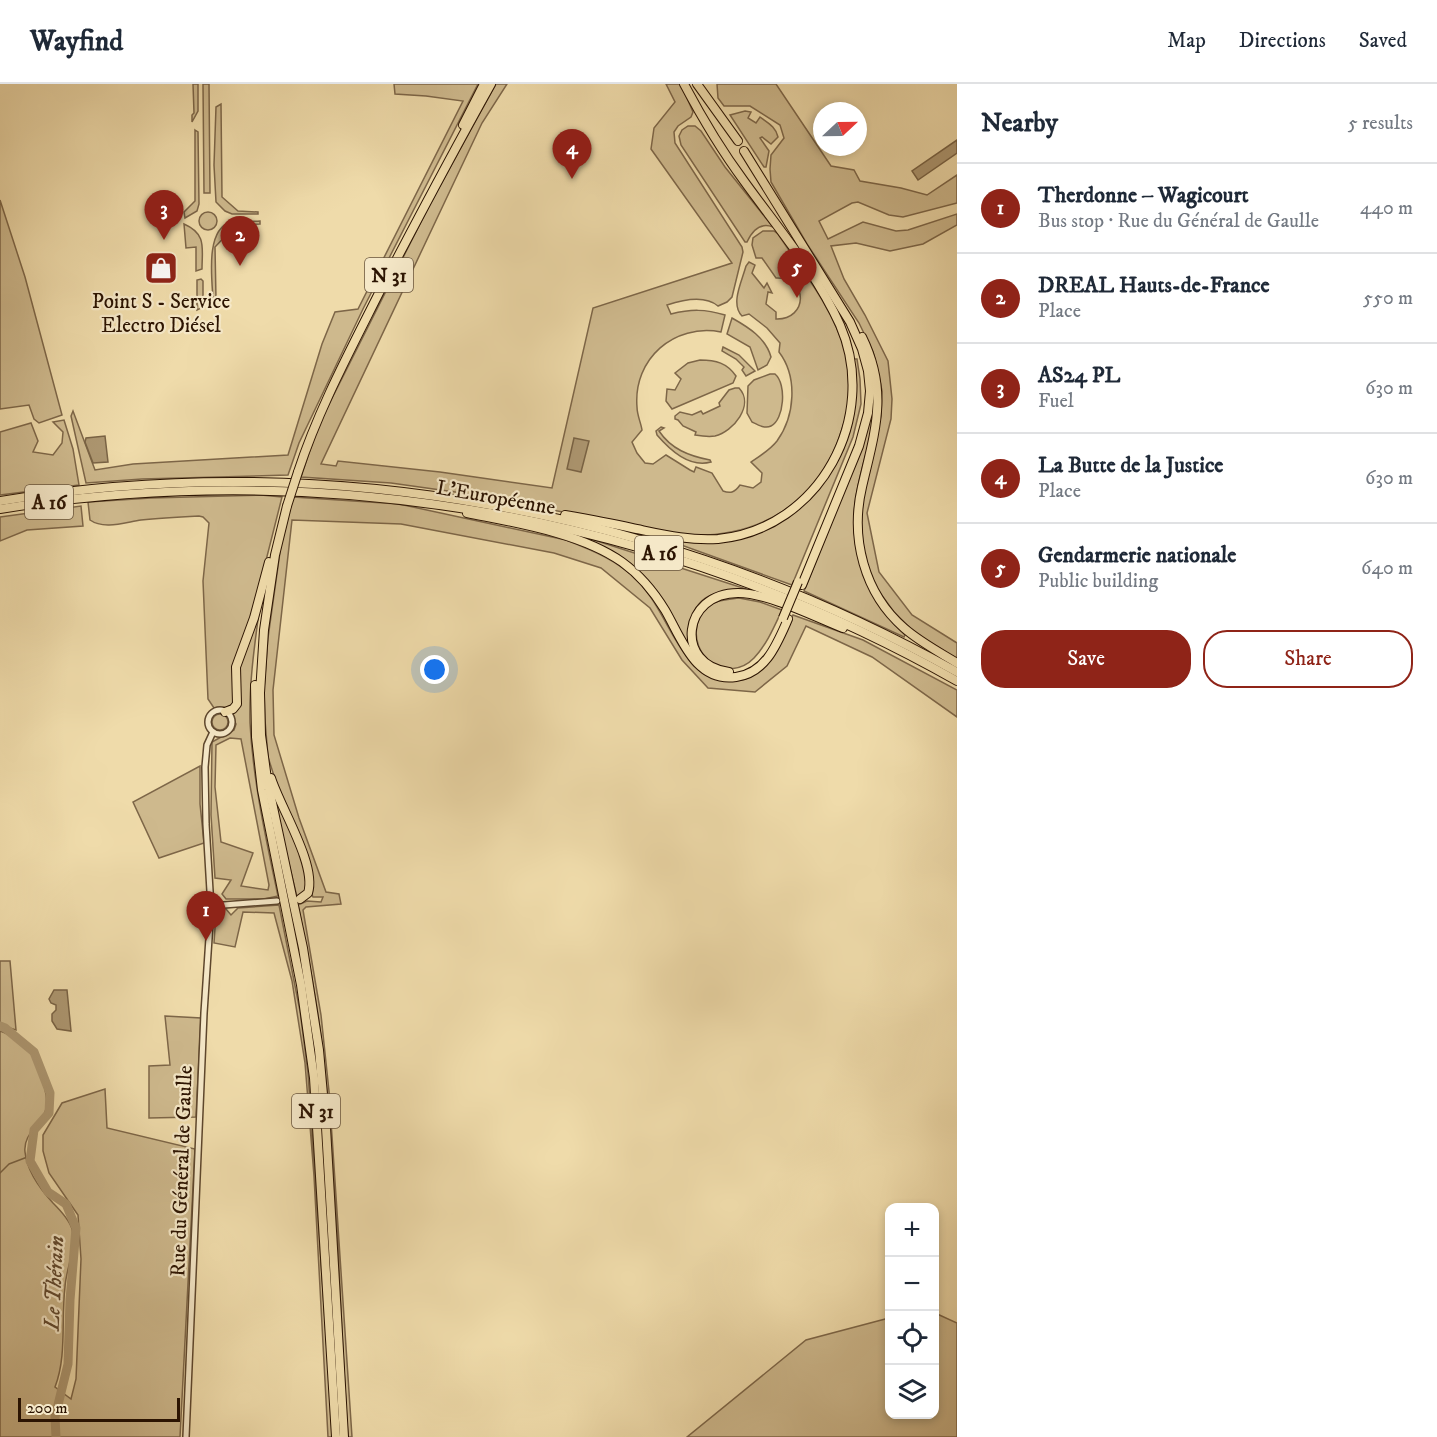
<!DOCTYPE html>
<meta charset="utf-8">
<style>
:root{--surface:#fff;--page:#f2f2f3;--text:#1f2937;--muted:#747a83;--line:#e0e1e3;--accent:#8f2418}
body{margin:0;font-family:"IM FELL DW Pica",serif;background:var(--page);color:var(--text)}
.controls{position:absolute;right:18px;bottom:18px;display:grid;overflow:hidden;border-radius:12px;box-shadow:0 3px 9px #0003}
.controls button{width:54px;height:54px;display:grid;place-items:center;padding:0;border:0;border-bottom:2px solid var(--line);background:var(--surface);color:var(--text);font:30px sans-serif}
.compass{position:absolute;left:813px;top:18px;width:54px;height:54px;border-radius:50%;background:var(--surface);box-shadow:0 3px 9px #0003;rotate:68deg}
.scale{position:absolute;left:18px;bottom:15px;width:162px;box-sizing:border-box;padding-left:6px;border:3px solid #2c1402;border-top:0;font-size:16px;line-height:21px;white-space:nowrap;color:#2c1402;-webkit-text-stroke:4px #f5e8c8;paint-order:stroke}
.you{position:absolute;left:435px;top:586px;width:21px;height:21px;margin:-15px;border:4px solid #fff;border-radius:50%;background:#1a73e8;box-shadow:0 0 0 9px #1a73e833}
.badge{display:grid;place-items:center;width:39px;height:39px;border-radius:50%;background:var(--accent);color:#fff;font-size:20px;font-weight:700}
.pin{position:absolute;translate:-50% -50px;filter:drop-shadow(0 2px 3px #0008)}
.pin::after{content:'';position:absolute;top:32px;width:21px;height:18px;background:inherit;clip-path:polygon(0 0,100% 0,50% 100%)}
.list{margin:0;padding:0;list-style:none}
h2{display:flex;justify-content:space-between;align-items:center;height:78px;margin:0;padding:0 24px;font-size:26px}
h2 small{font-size:20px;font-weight:400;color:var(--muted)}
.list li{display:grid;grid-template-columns:39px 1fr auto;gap:18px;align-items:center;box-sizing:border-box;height:90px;padding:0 24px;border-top:2px solid var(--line)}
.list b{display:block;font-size:22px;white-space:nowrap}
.list p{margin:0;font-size:20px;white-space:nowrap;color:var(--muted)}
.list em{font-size:20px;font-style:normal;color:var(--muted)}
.actions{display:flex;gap:12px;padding:18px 24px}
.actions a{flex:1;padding:14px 0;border:2px solid var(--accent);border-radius:24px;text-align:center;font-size:21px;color:var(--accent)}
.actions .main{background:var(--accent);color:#fff}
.icon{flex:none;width:33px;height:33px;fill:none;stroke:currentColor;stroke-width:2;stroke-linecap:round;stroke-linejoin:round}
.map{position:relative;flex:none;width:957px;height:1353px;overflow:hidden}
header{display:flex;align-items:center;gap:36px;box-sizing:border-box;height:84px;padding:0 30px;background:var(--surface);border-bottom:2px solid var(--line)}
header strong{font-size:28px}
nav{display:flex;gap:33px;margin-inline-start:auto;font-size:21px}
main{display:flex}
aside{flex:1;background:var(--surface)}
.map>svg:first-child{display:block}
</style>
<header>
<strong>Wayfind</strong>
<nav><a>Map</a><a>Directions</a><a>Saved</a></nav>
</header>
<main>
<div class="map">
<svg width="957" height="1353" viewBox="0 0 957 1353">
<rect width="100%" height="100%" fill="#efdbaa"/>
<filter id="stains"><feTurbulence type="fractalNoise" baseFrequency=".00333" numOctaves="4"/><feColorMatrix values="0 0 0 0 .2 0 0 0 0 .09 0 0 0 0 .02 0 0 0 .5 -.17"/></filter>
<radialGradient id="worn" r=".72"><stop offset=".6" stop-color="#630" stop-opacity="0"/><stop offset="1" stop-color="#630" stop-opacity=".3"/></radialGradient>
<!-- green -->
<g fill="#ceb98d" stroke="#7d6648" stroke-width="1.5" fill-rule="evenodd">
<path d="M 193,0 L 198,0 L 198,27 L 192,38 L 192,31 L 194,29 Z"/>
<path d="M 203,0 L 209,0 L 210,109 L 204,109 Z"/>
<path d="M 394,0 L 478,0 L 363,225 L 299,359 L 288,391 L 142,395 L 86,399 L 71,332 L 73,327 L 95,386 L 133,380 L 288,371 L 322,260 L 335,228 L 358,225 L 463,17 L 426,12 L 395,10 Z"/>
<path d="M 496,0 L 507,0 L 482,39 L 321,380 L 336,382 L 338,377 L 440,388 L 552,404 L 593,224 L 732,179 L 651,65 L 654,44 L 675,18 L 666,0 L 681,0 L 693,28 L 691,33 L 678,42 L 674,48 L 675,59 L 742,163 L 743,168 L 732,213 L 727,218 L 718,222 C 705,211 682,216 667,221 L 671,230 C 691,225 705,225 725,231 L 721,248 C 674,239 633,275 637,323 C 637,331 641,339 642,346 L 632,358 L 637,369 L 645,379 L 653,380 L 666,371 L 690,386 L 694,388 L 696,383 L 712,389 L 723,407 C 731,410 735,408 740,401 L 753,404 L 761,398 L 762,389 L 751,378 C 760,372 770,366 777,357 C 795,332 798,293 779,268 L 780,259 L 767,244 L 749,230 L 742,232 C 730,220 742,197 746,182 L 749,178 L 755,181 L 752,189 L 764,204 L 767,199 L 772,209 L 768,208 L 766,220 L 776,228 L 776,235 C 808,236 809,193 776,194 L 762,174 L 756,174 L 752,161 L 753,154 L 763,147 L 774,147 L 778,150 C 803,188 833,224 846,269 C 853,293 850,322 842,345 C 820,418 760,455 685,451 L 462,409 L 391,399 L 301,393 L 318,342 L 430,120 Z"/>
<path d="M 717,0 L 776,0 L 831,82 L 854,86 L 860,97 L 901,104 L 927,111 L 957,91 L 957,119 L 903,133 L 889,131 L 858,118 L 852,119 L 819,137 L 828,155 L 863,138 L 896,147 L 908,146 L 957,130 L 957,141 L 923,160 L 890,167 L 856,159 L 831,162 L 844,195 L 865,231 L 888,277 L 892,315 L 891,335 L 867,429 L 879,488 L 912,531 L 957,559 L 957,575 L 915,549 L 894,528 L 878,506 L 869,489 L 861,455 L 861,422 L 881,332 L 882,307 L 878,287 L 873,268 L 859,239 L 807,160 L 771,98 L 770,85 L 771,71 L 784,54 L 780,41 L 750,22 L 724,22 L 718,14 Z"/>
<path d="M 221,20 L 222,113 L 238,127 L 258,128 L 258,130 L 232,130 L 225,127 L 216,118 L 214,81 L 216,23 Z"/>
<path d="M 745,27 L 751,28 L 748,34 L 756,39 L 760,33 C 768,39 776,43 778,53 L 771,60 L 762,53 L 760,54 L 769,67 L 766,83 L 764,83 L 730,31 Z"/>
<path d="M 688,42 L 695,42 L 701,47 L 725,83 L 773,143 C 760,138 752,147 747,158 L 745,158 L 681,61 L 679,52 L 682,46 Z"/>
<path d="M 195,46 L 198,48 L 199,120 L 197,127 L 185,134 L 184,128 L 195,117 Z"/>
<path d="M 0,116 L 25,193 L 62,331 L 39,339 L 34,335 L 29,321 L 0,325 Z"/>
<circle cx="208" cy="137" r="9"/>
<path d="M 260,137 L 260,140 L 236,141 L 215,163 L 216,215 L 213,215 C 212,195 205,145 231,138 C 240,136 251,138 260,137 Z"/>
<path d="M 184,140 C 207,150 202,164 202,185 L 196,187 L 196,163 L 186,164 Z"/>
<path d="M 201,195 L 203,197 L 203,218 L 201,224 L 197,226 L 197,196 Z"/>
<path d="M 732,234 C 748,243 766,254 771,273 L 767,281 L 758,286 L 750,263 L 727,250 Z"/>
<path d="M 723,263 L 739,271 L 755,287 L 746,292 L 742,286 L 744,283 L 736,275 L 722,267 Z"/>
<path d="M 853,275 L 857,275 L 860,295 L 861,320 L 853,353 L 792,501 L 670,457 L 670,455 L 687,458 L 721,457 L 785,433 L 836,377 L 845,360 L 855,322 Z"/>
<path d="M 700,276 C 716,276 727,279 736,292 L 733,299 L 672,325 L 666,317 L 667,305 L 675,306 L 681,295 L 675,289 L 688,279 Z"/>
<path d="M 770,290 L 775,290 C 787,300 784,336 771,342 C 765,345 758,341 752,338 L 747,329 L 748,302 L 754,296 Z"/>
<path d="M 735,304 L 739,304 C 755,321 733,348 715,352 C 709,353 701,352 695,351 L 696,348 L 683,342 L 678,336 L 675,335 L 675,332 L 680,328 L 692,331 L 701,327 L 703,330 L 720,322 L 719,319 L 729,306 Z"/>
<path d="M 872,326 L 875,327 C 872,356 860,384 856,413 C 847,465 868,514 905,551 L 904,553 L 804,507 L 861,365 Z"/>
<path d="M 64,336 L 73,365 L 79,401 L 0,411 L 0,348 L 31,339 L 38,357 L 33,368 L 53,371 L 62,359 L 63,348 L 53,338 Z"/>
<path d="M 661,343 L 664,344 L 659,347 C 671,365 689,372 710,376 L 711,378 C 689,384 670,366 657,351 L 656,347 Z"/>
<path d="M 261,411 L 282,413 L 255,520 L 233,584 L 235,615 L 233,620 L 226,624 L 214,624 L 208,615 L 203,497 L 209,439 L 203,433 L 199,432 C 180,433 161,434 141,436 C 126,438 104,446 90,436 L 88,418 L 151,414 Z"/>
<path d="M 293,413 L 399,420 L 566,456 C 592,466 619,477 638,497 C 662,523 672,558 694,582 C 703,591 714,596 727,597 C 766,600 781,561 793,531 L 863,556 L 957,606 L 957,633 L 872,573 L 806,542 L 787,582 L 755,608 L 708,604 L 682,576 L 650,524 L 601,484 L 554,469 L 401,440 L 292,436 L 273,606 L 274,651 L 299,734 L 326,808 L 339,810 L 341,820 L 306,823 L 303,826 L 321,931 L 329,1007 L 352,1353 L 348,1353 C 339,1222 338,1091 322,961 C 317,914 307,867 298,821 L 307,817 L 321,818 L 323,813 L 313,813 L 311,808 L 268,673 L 265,636 L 264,605 L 268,554 L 281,461 Z"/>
<path d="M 81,422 L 83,442 L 27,446 L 0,457 L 0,433 Z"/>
<path d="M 591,455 L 746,505 L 745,509 C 737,509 728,508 720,509 C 694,512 687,539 690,560 L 687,562 L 649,500 L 590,458 Z"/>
<path d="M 739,514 L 760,518 L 782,526 C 774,543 767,560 754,574 C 729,600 687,574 698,537 C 701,528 707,521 716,518 C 724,515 732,515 739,514 Z"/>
<path d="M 259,528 C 254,565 249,601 250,639 C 253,697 266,755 278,812 L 264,815 L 226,815 L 222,810 L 231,796 L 215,794 L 211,731 L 212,658 L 234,646 L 236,640 L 231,629 L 236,625 L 238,586 ZM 230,654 L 241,655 L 269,801 L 268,806 L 241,802 L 253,769 L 221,758 L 215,703 L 216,661 Z"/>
<circle cx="220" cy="638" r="8"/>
<path d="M 200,682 L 200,720 L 204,759 L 159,774 L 133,718 Z"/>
<path d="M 273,714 L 276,715 C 285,732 308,778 307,796 C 307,801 305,806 304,810 L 297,813 Z"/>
<path d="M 279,821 L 300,927 L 308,989 L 333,1353 L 328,1353 L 314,1092 L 305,979 L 292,897 L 274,829 L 243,828 L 235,863 L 214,859 L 216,829 L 220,825 L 226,825 L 231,831 L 238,824 Z"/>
<path d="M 0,877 L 10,877 L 16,946 L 0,941 Z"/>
<path d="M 165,932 L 201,934 L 196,1033 L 149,1034 L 149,982 L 170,981 Z"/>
<path d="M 0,947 C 10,950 26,962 32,971 C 39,983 51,1015 45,1028 C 40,1042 23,1050 25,1068 C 27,1087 40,1105 53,1119 C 60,1126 69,1135 72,1145 C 77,1164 66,1184 65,1203 C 61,1236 67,1272 55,1303 L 71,1315 L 76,1295 L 81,1175 L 78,1131 L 49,1089 L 43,1067 L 43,1051 L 62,1019 L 105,1005 L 107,1044 L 195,1065 L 180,1353 L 0,1353 Z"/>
<path d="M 935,1229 L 957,1239 L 957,1353 L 687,1353 L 806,1256 L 889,1234 L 890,1330 L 934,1330 Z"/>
</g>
<!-- water -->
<g fill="#ad9771" stroke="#796345" stroke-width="1.5">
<path d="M 957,56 L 957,69 L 918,96 L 912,87 Z"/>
<path d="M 105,352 L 108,378 L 93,379 L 85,358 L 86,354 Z"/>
<path d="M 574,354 L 589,357 L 581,388 L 567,385 Z"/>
<path d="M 54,906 L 67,906 L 71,947 L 57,945 L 52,937 L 52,930 L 56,926 L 56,921 L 51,919 L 49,915 Z"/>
</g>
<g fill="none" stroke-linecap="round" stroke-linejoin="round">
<!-- stream -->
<path stroke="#796345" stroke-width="1.5" d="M 0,1089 L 9,1080 L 30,1072"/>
<!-- river -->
<path stroke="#ad9771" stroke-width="9" d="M 0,942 L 5,944 L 34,968 L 50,1009 L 49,1029 L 34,1046 L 30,1077 L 48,1108 L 66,1120 L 76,1144 L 70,1216 L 68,1280 L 55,1333 L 56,1353"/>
<defs>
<g id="minor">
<circle cx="220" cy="638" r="12"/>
<path d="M 211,822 L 277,817"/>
<path d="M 186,1353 L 204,929 L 211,824 L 206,740 L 205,683 L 207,661 L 213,648"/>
</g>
<g id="highway">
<path d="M 697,0 L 738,57"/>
<path d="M 463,41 L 484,0"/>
<path d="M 744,67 L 850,238 L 862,265 L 868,287 L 870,307 L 868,329 L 859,362 L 802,501"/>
<path d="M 862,253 C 889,308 875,347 862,403 C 850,454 864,509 904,544 C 920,558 939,568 957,579"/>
<path d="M 298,388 C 319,324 351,265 381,205 C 417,136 453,68 491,0"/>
<path d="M 0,417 C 329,363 667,426 957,588"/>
<path d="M 287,422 L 275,471 L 264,546 L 260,609 L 261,651 L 267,695 L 303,864 L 319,966 L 326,1044 L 344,1353"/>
<path d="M 0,425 C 329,372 667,433 957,597"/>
<path d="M 467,429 C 516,439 581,449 622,478 C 640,491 654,508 665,526 C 681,553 695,599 736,593 C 766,589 777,560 788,535"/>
<path d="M 565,431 C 588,435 610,439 632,444 C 661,450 688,457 718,455 C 820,445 880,333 840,241 C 816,188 777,143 744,97 C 721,66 702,34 684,0"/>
<path d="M 729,588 C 674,581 682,509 738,509 C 768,509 815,533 843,544"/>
<path d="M 255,601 L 256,653 L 262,706 L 301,901 L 314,994 L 336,1353"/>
<path d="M 225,628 L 233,625 L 237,620 L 236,583 L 254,534 L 269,478"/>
<path d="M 271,694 C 280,723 317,781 308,809 L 300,815"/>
</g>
</defs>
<!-- minor casing -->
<use href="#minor" stroke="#5d462c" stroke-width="8"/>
<!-- highway casing -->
<use href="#highway" stroke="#2c1402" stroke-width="10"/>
<!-- minor -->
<use href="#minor" stroke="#f5e8c8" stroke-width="5"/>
<!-- highway -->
<use href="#highway" stroke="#efdbaa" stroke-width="8"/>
<defs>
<g id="highway-bridge">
<path d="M 287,422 L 298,388"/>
<path d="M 783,534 L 798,498"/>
</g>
</defs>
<!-- highway-bridge casing -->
<use href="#highway-bridge" stroke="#2c1402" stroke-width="10" stroke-linecap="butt"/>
<!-- highway-bridge -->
<use href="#highway-bridge" stroke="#efdbaa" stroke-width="8"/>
</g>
<!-- icons -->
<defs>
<symbol id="shop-square" viewBox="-11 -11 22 22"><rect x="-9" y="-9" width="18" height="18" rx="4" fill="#8f2418" stroke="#f5e8c8"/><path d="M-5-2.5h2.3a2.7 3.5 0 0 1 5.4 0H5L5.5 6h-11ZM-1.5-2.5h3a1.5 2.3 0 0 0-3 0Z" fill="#fff"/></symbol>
</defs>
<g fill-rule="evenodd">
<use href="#shop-square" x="142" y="165" width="38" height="38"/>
</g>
<g text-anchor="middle" stroke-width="4.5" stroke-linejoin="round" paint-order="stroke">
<!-- shield labels -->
<g fill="#f5e8c8" stroke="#68543d" stroke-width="1.5">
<rect x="365" y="174" width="48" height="34" rx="4.5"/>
<rect x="25" y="401" width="48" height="34" rx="4.5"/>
<rect x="635" y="452" width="48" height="34" rx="4.5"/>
<rect x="292" y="1010" width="48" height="34" rx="4.5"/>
</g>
<g font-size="20" font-weight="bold" fill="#2c1402">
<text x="389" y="198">N 31</text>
<text x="49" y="425">A 16</text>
<text x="659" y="476">A 16</text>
<text x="316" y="1034">N 31</text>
</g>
<!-- poi labels -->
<g font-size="21" fill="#2c1402" stroke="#f5e8c8">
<text x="161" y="224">Point S - Service<tspan x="161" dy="24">Electro Diésel</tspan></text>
</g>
<!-- street labels -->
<g font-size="21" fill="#2c1402" stroke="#f5e8c8">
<text transform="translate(496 413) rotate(10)" y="7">L'Européenne</text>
<text transform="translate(181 1087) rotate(-88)" y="7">Rue du Général de Gaulle</text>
</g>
<!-- water labels -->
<g font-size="22" font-style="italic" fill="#60482e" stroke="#f5e8c8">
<text transform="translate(53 1199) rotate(-87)" y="8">Le Thérain</text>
</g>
</g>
<rect width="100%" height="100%" filter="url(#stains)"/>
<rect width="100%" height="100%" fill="url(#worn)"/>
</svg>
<div class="controls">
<button>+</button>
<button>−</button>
<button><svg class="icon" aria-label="locate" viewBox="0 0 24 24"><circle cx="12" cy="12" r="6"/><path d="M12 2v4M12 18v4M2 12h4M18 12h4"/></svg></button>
<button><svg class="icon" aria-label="layers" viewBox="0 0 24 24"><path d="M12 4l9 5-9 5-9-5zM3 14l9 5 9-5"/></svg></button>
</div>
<svg class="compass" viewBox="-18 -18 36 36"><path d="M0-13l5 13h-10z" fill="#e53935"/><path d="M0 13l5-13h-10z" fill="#747a83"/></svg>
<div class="scale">200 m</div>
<div class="you"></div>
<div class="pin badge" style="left:206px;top:857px">1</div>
<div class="pin badge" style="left:240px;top:182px">2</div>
<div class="pin badge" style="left:164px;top:156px">3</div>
<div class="pin badge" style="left:572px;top:95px">4</div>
<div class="pin badge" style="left:797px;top:214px">5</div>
</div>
<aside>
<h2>Nearby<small>5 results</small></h2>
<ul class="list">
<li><span class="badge">1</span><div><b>Therdonne – Wagicourt</b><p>Bus stop · Rue du Général de Gaulle</p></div><em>440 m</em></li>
<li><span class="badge">2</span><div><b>DREAL Hauts-de-France</b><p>Place</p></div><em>550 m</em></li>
<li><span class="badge">3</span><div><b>AS24 PL</b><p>Fuel</p></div><em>630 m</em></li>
<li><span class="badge">4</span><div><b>La Butte de la Justice</b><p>Place</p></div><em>630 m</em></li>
<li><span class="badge">5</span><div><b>Gendarmerie nationale</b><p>Public building</p></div><em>640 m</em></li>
</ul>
<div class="actions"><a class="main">Save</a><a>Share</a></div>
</aside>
</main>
